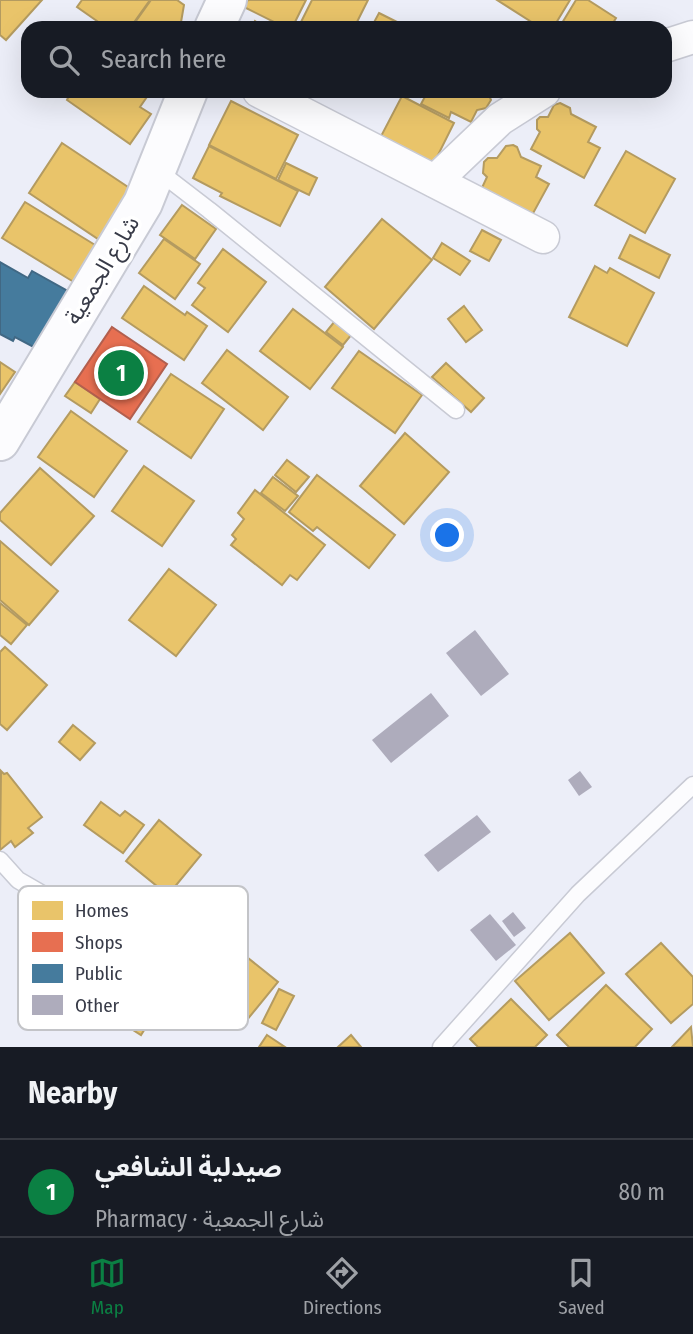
<!DOCTYPE html>
<meta charset="utf-8">
<style>
:root{--surface:#171b24;--page:#242831;--text:#f1f3f6;--muted:#9ea1a6;--line:#363941;--accent:#0b8043}
body{margin:0;font-family:"Fira Sans Condensed","Noto Sans Arabic",sans-serif;background:var(--page);color:var(--text)}
.you{position:absolute;left:448px;top:536px;width:24px;height:24px;margin:-18px;border:5px solid #fff;border-radius:50%;background:#1a73e8;box-shadow:0 0 0 10px #1a73e833}
.badge{display:grid;place-items:center;width:46px;height:46px;border-radius:50%;background:var(--accent);color:#fff;font-size:23px;font-weight:700}
.pin{position:absolute;translate:-50% -50%;border:4px solid #fff;box-shadow:0 2px 7px #0006}
.list{margin:0;padding:0;list-style:none}
h2{display:flex;justify-content:space-between;align-items:center;height:91px;margin:0;padding:0 28px;font-size:30px}
h2 small{font-size:23px;font-weight:400;color:var(--muted)}
.list li{display:grid;grid-template-columns:46px 1fr auto;gap:21px;align-items:center;box-sizing:border-box;height:98px;padding:0 28px;border-top:2px solid var(--line)}
.list b{display:block;font-size:26px;white-space:nowrap}
.list p{margin:0;font-size:23px;white-space:nowrap;color:var(--muted)}
.list em{font-size:23px;font-style:normal;color:var(--muted)}
.icon{flex:none;width:38px;height:38px;fill:none;stroke:currentColor;stroke-width:2;stroke-linecap:round;stroke-linejoin:round}
.map{position:relative;flex:none;width:693px;height:1047px;overflow:hidden}
.search{position:absolute;background:var(--surface);box-shadow:0 7px 28px #0002;left:21px;right:21px;top:21px;height:77px;display:flex;align-items:center;gap:18px;box-sizing:border-box;padding:0 24px;border-radius:21px;color:var(--muted);font-size:26px}
.sheet{height:189px;background:var(--surface)}
nav{display:flex;justify-content:space-around;align-items:center;box-sizing:border-box;height:98px;border-top:2px solid var(--line);background:var(--surface);font-size:19px;color:var(--muted)}
nav a{display:grid;justify-items:center;gap:4px}
nav .on{color:var(--accent)}
.map>svg:first-child{display:block}
</style>
<div class="map">
<svg width="693" height="1047" viewBox="0 0 693 1047">
<rect width="100%" height="100%" fill="#eceef8"/>
<!-- homes -->
<g fill="#e9c46a" stroke="#b49b60" stroke-width="2">
<path d="M 0,0 L 42,0 L 6,40 L 0,35 Z"/>
<path d="M 82,0 L 150,0 L 130,28 L 107,28 L 77,7 Z"/>
<path d="M 151,0 L 177,0 L 184,5 L 180,28 L 131,28 Z"/>
<path d="M 248,0 L 306,0 L 292,28 L 286,28 L 244,7 Z"/>
<path d="M 312,0 L 368,0 L 354,28 L 298,28 Z"/>
<path d="M 497,0 L 570,0 L 553,28 L 541,28 Z"/>
<path d="M 576,0 L 588,0 L 616,18 L 610,28 L 559,28 Z"/>
<path d="M 379,13 L 409,28 L 371,28 Z"/>
<path d="M 255,21 L 266,28 L 251,28 Z"/>
<path d="M 71,91 L 151,91 L 140,107 L 151,114 L 130,144 L 67,100 Z"/>
<path d="M 408,91 L 423,91 L 420,97 Z"/>
<path d="M 428,91 L 487,91 L 491,100 L 486,108 L 477,110 L 471,122 L 451,112 L 449,118 L 421,104 Z"/>
<path d="M 402,96 L 454,123 L 431,169 L 378,142 Z"/>
<path d="M 231,101 L 298,135 L 276,179 L 209,145 Z"/>
<path d="M 560,103 L 570,108 L 571,114 L 596,127 L 588,142 L 600,148 L 584,178 L 531,149 L 540,132 L 537,129 L 537,120 L 540,117 L 548,117 L 554,105 Z"/>
<path d="M 62,143 L 134,191 L 101,241 L 29,193 Z"/>
<path d="M 513,145 L 517,147 L 521,157 L 541,166 L 536,177 L 549,184 L 531,217 L 480,192 L 487,177 L 483,173 L 484,162 L 488,158 L 497,158 L 506,146 Z"/>
<path d="M 209,146 L 298,191 L 280,226 L 220,196 L 222,193 L 193,178 Z"/>
<path d="M 626,151 L 675,179 L 645,233 L 595,205 Z"/>
<path d="M 286,163 L 317,178 L 309,195 L 278,180 Z"/>
<path d="M 25,202 L 100,248 L 77,284 L 2,238 Z"/>
<path d="M 182,205 L 216,229 L 195,259 L 160,235 Z"/>
<path d="M 382,219 L 432,260 L 374,329 L 325,287 Z"/>
<path d="M 482,230 L 501,240 L 489,261 L 470,251 Z"/>
<path d="M 630,235 L 670,255 L 659,278 L 619,258 Z"/>
<path d="M 164,239 L 200,264 L 175,299 L 139,273 Z"/>
<path d="M 442,243 L 470,261 L 460,275 L 433,258 Z"/>
<path d="M 223,249 L 266,282 L 228,332 L 192,305 L 205,288 L 198,283 Z"/>
<path d="M 595,266 L 607,273 L 610,268 L 654,293 L 627,346 L 569,317 Z"/>
<path d="M 144,286 L 185,315 L 187,312 L 207,326 L 184,360 L 122,318 Z"/>
<path d="M 464,306 L 482,330 L 466,342 L 448,319 Z"/>
<path d="M 293,309 L 343,347 L 310,389 L 260,351 Z"/>
<path d="M 335,321 L 352,334 L 343,345 L 326,332 Z"/>
<path d="M 227,350 L 288,397 L 263,430 L 202,383 Z"/>
<path d="M 359,351 L 422,395 L 395,433 L 332,388 Z"/>
<path d="M 0,362 L 15,372 L 0,394 Z"/>
<path d="M 446,363 L 484,398 L 471,412 L 432,377 Z"/>
<path d="M 171,374 L 224,409 L 191,458 L 138,422 Z"/>
<path d="M 75,382 L 100,399 L 91,413 L 65,396 Z"/>
<path d="M 71,411 L 127,451 L 94,497 L 38,457 Z"/>
<path d="M 405,433 L 449,472 L 404,524 L 360,486 Z"/>
<path d="M 287,460 L 309,477 L 296,492 L 275,475 Z"/>
<path d="M 144,466 L 194,501 L 162,546 L 112,511 Z"/>
<path d="M 40,468 L 94,516 L 51,565 L 0,520 L 0,513 Z"/>
<path d="M 317,475 L 395,535 L 369,568 L 317,527 L 313,531 L 289,512 Z"/>
<path d="M 273,477 L 298,496 L 285,511 L 261,493 Z"/>
<path d="M 255,490 L 325,545 L 297,580 L 290,575 L 282,585 L 231,545 L 236,539 L 232,535 L 244,519 L 238,513 Z"/>
<path d="M 0,541 L 58,591 L 29,625 L 0,600 Z"/>
<path d="M 169,569 L 216,605 L 176,656 L 129,620 Z"/>
<path d="M 0,603 L 27,625 L 11,644 L 0,635 Z"/>
<path d="M 5,647 L 47,685 L 7,730 L 0,724 L 0,652 Z"/>
<path d="M 73,725 L 95,743 L 80,760 L 59,742 Z"/>
<path d="M 1,771 L 4,774 L 7,773 L 42,817 L 28,828 L 33,833 L 15,847 L 11,841 L 0,850 Z"/>
<path d="M 101,802 L 120,816 L 125,811 L 144,825 L 123,853 L 84,825 Z"/>
<path d="M 159,820 L 201,855 L 168,895 L 126,861 Z"/>
<path d="M 570,933 L 604,973 L 549,1020 L 515,981 Z"/>
<path d="M 223,938 L 278,982 L 242,1026 L 187,982 Z"/>
<path d="M 661,943 L 693,977 L 693,1004 L 671,1023 L 626,974 Z"/>
<path d="M 119,950 L 173,984 L 141,1035 L 86,1000 Z"/>
<path d="M 606,985 L 652,1029 L 635,1047 L 569,1047 L 557,1035 Z"/>
<path d="M 279,989 L 294,996 L 276,1030 L 262,1023 Z"/>
<path d="M 511,999 L 547,1035 L 535,1047 L 478,1047 L 470,1039 Z"/>
<path d="M 691,1027 L 693,1047 L 672,1047 Z"/>
<path d="M 267,1035 L 285,1047 L 259,1047 Z"/>
<path d="M 351,1035 L 361,1047 L 338,1047 Z"/>
</g>
<!-- shops -->
<path fill="#e76f51" stroke="#b25f4e" stroke-width="2" d="M 112,327 L 167,364 L 130,419 L 75,382 Z"/>
<!-- public -->
<path fill="#457b9d" stroke="#416884" stroke-width="2" d="M 0,262 L 28,278 L 32,271 L 73,294 L 41,351 L 15,337 L 13,341 L 0,334 Z"/>
<!-- building -->
<g fill="#aeacbc">
<path d="M 475,630 L 509,674 L 481,696 L 446,653 Z"/>
<path d="M 431,693 L 449,716 L 391,763 L 372,740 Z"/>
<path d="M 580,771 L 592,787 L 579,796 L 568,780 Z"/>
<path d="M 477,815 L 491,832 L 438,872 L 424,855 Z"/>
<path d="M 513,912 L 526,928 L 514,937 L 502,921 Z"/>
<path d="M 490,914 L 516,945 L 496,961 L 470,930 Z"/>
</g>
<g fill="none" stroke-linecap="round" stroke-linejoin="round">
<defs>
<g id="service">
<path d="M 157,170 L 209,210 L 456,410"/>
<path d="M 0,860 L 18,880 L 127,943"/>
<path d="M 441,1047 L 578,894 L 693,785"/>
</g>
<g id="minor">
<path d="M 665,46 L 693,37"/>
<path d="M 259,91 L 543,237"/>
<path d="M 435,181 L 500,119 L 544,91"/>
</g>
<g id="tertiary">
<path d="M 214,28 L 227,0"/>
<path d="M 0,441 L 143,203 L 188,91"/>
</g>
</defs>
<!-- service casing -->
<use href="#service" stroke="#c8cad4" stroke-width="19"/>
<!-- minor casing -->
<use href="#minor" stroke="#c8cad4" stroke-width="35"/>
<!-- tertiary casing -->
<use href="#tertiary" stroke="#c8cad4" stroke-width="42"/>
<!-- service -->
<use href="#service" stroke="#fcfcfe" stroke-width="16"/>
<!-- minor -->
<use href="#minor" stroke="#fcfcfe" stroke-width="32"/>
<!-- tertiary -->
<use href="#tertiary" stroke="#fcfcfe" stroke-width="38"/>
</g>
<g text-anchor="middle" stroke-width="7" stroke-linejoin="round" paint-order="stroke">
<!-- street labels -->
<g font-size="23" fill="#383b48" stroke="#fff">
<text transform="translate(102 270) rotate(-59)" y="8">شارع الجمعية</text>
</g>
</g>
<!-- legend -->
<rect x="18" y="886" width="230" height="144" rx="10" fill="#fff" stroke="#c3c4c8" stroke-width="2"/>
<rect x="32" y="901" width="31" height="19" fill="#e9c46a"/>
<rect x="32" y="932" width="31" height="20" fill="#e76f51"/>
<rect x="32" y="964" width="31" height="19" fill="#457b9d"/>
<rect x="32" y="995" width="31" height="20" fill="#aeacbc"/>
<g font-size="19" fill="#383b48">
<text x="75" y="917">Homes</text>
<text x="75" y="949">Shops</text>
<text x="75" y="980">Public</text>
<text x="75" y="1012">Other</text>
</g>
</svg>
<div class="you"></div>
<div class="pin badge" style="left:121px;top:373px">1</div>
<div class="search"><svg class="icon" aria-label="search" viewBox="0 0 24 24"><circle cx="10" cy="10" r="6"/><path d="M15 15l6 6"/></svg>Search here</div>
</div>
<section class="sheet">
<h2>Nearby<small></small></h2>
<ul class="list">
<li><span class="badge">1</span><div><b>صيدلية الشافعي</b><p>Pharmacy · شارع الجمعية</p></div><em>80 m</em></li>
</ul>
</section>
<nav>
<a class="on"><svg class="icon" aria-label="map" viewBox="0 0 24 24"><path d="M3 6l6-2 6 2 6-2v14l-6 2-6-2-6 2zM9 4v14M15 6v14"/></svg>Map</a>
<a><svg class="icon" aria-label="directions" viewBox="0 0 24 24"><path d="M12 3l9 9-9 9-9-9zM9 14v-3h6M13 9l2 2-2 2"/></svg>Directions</a>
<a><svg class="icon" aria-label="saved" viewBox="0 0 24 24"><path d="M7 4h10v16l-5-4-5 4z"/></svg>Saved</a>
</nav>
